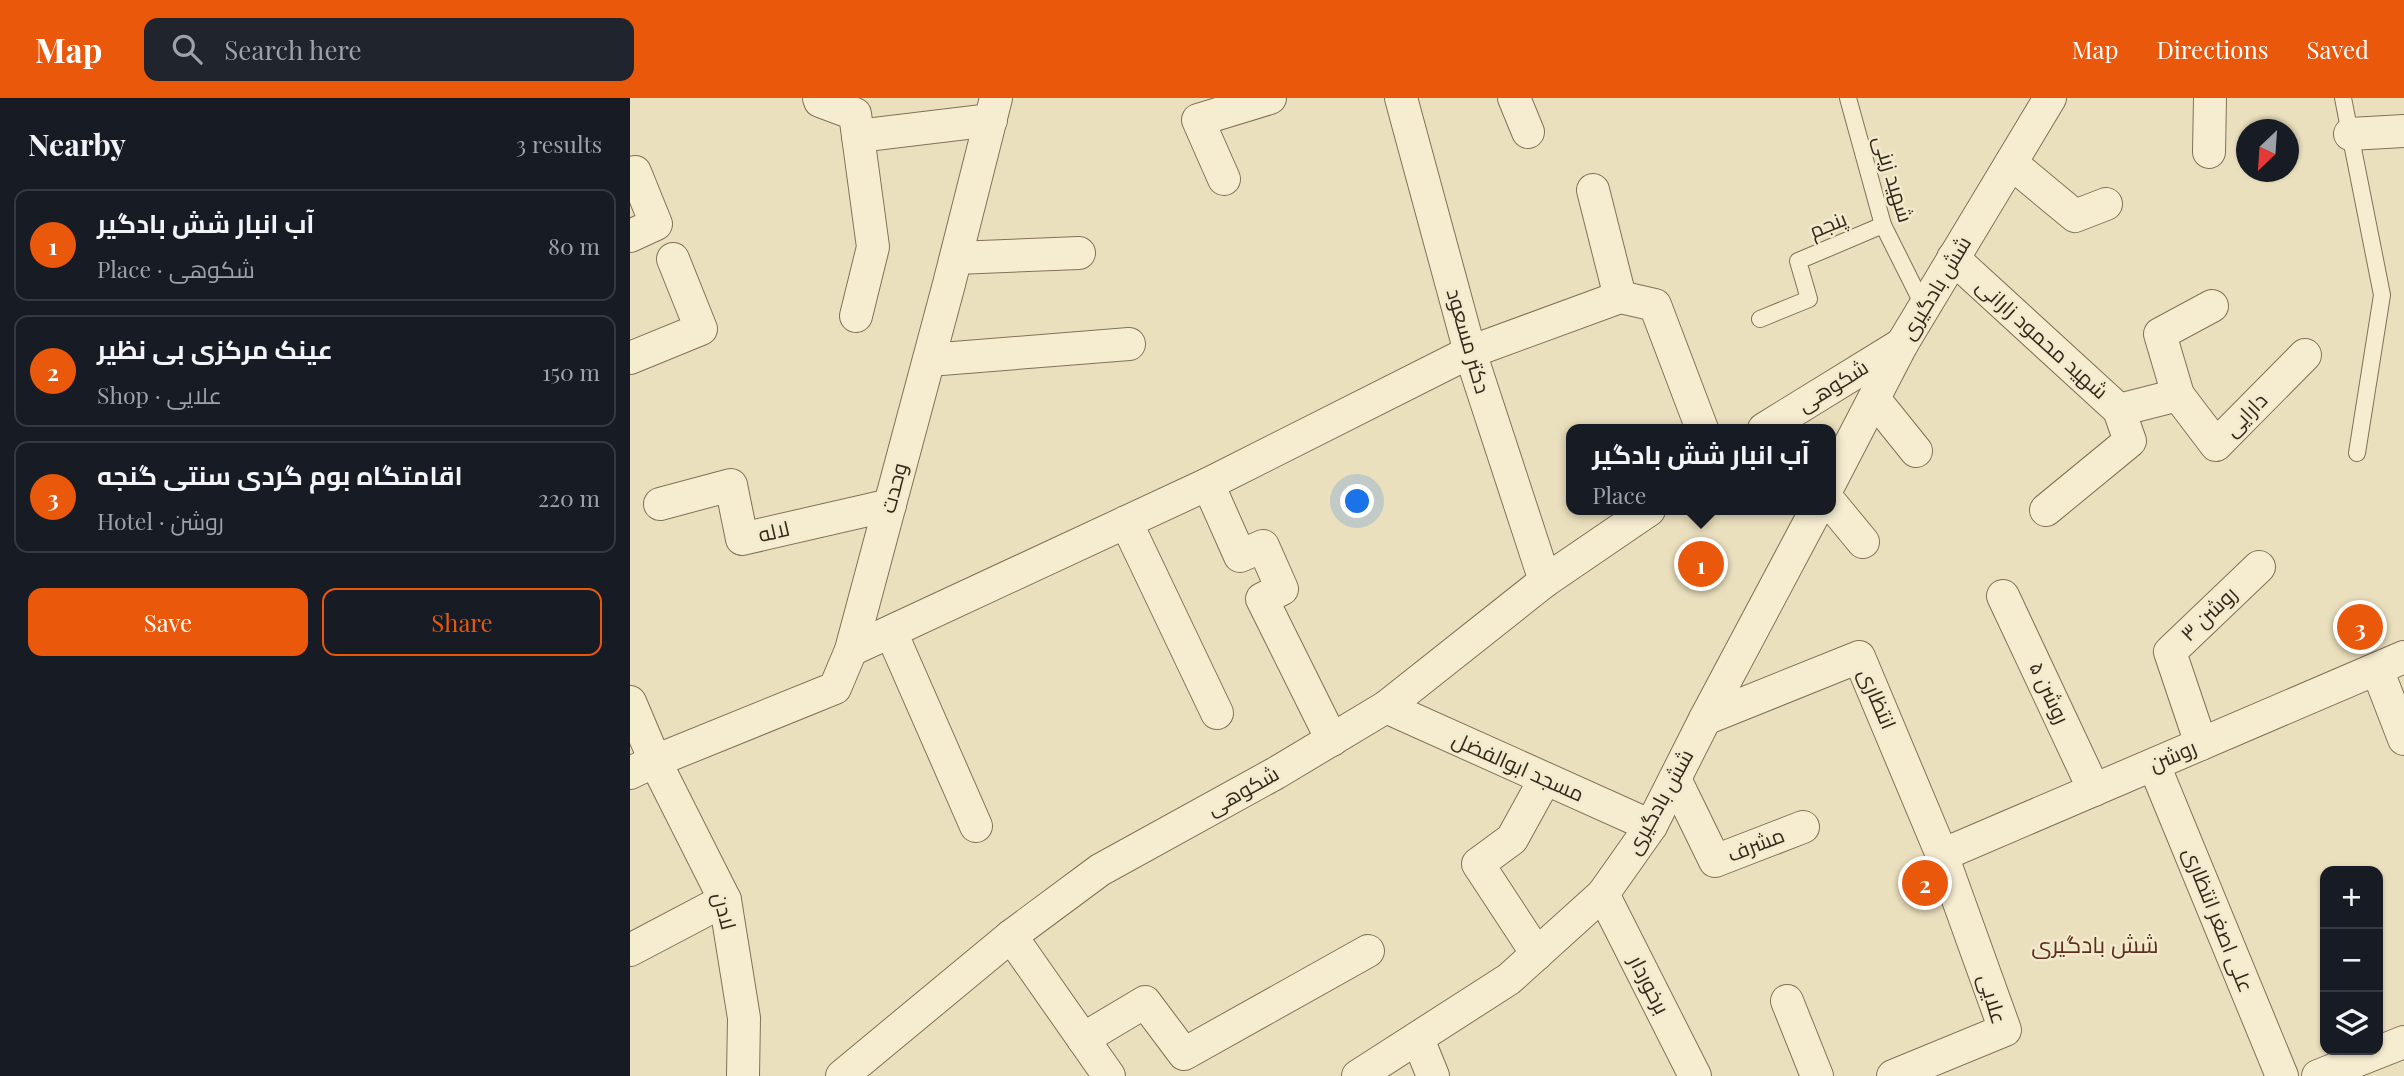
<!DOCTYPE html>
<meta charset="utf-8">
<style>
:root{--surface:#171b24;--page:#20242c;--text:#f1f3f6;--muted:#9ea1a6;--line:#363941;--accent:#ea580c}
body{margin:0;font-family:"Playfair Display",Cairo,serif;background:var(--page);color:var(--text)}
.controls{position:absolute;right:21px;bottom:21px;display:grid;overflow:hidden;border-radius:14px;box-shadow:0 2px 5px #0004}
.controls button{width:63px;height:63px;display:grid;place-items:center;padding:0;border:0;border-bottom:2px solid var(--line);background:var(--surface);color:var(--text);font:35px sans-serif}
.compass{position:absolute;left:1606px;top:21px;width:63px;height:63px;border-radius:50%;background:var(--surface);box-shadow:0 2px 5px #0004;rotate:205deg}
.you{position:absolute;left:728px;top:404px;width:24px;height:24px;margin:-18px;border:5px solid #fff;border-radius:50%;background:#1a73e8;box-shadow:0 0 0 10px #1a73e833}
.badge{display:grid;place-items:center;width:46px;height:46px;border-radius:50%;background:var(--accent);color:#fff;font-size:23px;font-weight:700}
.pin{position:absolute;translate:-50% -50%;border:4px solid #fff;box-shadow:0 2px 7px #0006}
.popup{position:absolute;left:936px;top:326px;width:270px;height:91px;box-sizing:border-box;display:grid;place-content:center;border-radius:14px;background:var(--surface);filter:drop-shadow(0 2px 5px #0005);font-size:23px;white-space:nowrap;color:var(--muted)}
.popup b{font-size:26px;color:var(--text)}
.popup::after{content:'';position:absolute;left:50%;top:100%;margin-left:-14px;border:14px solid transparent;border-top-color:var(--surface)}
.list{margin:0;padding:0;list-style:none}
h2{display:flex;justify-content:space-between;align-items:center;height:91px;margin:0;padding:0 28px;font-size:30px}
h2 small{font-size:23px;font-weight:400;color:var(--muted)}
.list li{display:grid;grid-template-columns:46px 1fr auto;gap:21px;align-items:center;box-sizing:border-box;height:112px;margin:0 14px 14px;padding:0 14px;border:2px solid var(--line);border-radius:14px}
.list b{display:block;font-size:26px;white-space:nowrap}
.list p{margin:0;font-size:23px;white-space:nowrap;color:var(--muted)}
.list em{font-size:23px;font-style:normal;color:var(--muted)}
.actions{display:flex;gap:14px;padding:21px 28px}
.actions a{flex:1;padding:16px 0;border:2px solid var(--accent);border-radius:14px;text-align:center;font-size:24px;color:var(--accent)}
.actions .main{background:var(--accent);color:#fff}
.icon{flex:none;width:38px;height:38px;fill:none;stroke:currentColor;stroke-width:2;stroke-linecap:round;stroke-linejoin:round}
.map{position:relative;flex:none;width:1774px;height:978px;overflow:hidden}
header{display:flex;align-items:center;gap:42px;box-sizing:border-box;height:98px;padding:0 35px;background:var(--accent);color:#fff}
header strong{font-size:33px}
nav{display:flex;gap:38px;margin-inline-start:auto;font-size:24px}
.search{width:490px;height:63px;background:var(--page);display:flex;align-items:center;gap:18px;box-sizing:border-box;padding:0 24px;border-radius:14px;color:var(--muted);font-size:26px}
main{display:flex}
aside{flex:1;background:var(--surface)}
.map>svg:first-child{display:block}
</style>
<header>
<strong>Map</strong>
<div class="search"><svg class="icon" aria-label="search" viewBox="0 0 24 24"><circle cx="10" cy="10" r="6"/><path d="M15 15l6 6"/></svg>Search here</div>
<nav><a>Map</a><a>Directions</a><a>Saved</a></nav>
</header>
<main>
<aside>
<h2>Nearby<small>3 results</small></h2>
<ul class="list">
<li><span class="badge">1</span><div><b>آب انبار شش بادگیر</b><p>Place · شکوهی</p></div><em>80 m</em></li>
<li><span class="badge">2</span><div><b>عینک مرکزی بی نظیر</b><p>Shop · علایی</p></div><em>150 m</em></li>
<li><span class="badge">3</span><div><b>اقامتگاه بوم گردی سنتی گنجه</b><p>Hotel · روشن</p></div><em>220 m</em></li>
</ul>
<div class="actions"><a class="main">Save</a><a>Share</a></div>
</aside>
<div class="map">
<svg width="1774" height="978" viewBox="0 0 1774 978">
<rect width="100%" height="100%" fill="#ebe0be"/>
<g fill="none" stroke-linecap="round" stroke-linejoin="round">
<defs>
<g id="service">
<path d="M 1218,0 L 1253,127 L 1294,209"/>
<path d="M 1713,0 L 1752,197 L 1727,355"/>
<path d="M 1130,221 L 1179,201 L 1168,163 L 1253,127"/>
</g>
<g id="minor">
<path d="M 189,0 L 190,3 L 225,16 L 228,38 L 361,22"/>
<path d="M 771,0 L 840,254 L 915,483"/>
<path d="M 884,0 L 898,34"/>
<path d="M 1720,36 L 1774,33"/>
<path d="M 1579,54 L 1580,0"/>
<path d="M 1381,65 L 1445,118 L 1476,106"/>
<path d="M 594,81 L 568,22 L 640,0"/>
<path d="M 963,92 L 990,199"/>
<path d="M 0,138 L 26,126 L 5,74"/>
<path d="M 326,160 L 449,155"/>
<path d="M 1323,160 L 1489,312 L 1500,343 L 1416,412"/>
<path d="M 226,218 L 243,149 L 228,38"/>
<path d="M 0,260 L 71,231 L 43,161"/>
<path d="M 299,262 L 499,246"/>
<path d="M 1548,297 L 1530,236 L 1582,208"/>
<path d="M 1245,302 L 1286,353"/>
<path d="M 1489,312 L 1548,297 L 1586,347 L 1675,257"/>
<path d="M 1134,331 L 1272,246"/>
<path d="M 1200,385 L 1272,246 L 1420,0"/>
<path d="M 578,386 L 610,458 L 633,448 L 652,491 L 632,501 L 702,642"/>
<path d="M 1200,404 L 1233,444"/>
<path d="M 30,406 L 101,387 L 112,441 L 260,407"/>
<path d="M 496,424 L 587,615"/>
<path d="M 1373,498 L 1464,692"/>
<path d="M 261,534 L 346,728"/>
<path d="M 221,552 L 578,386 L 840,254 L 990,199 L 1025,207 L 1072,331"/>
<path d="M 1747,571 L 1774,641"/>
<path d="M 0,604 L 25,663 L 95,802 L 114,920 L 113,978"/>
<path d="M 756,609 L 1021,728"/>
<path d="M 1075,621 L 1229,559 L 1312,757 L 1375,932 L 1263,978"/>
<path d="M 1571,646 L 1540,554 L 1629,469"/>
<path d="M 1524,667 L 1652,978"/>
<path d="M 0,675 L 25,663 L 205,590 L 221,552 L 319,186 L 366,0"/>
<path d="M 1045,681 L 1085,763 L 1173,729"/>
<path d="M 1312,757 L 1774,559"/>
<path d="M 973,796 L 1065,978"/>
<path d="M 381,838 L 479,978"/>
<path d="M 0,852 L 95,802"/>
<path d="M 907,856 L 848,766 L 882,741 L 915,681"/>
<path d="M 1157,903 L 1187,978"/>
<path d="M 453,941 L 515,904 L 554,956 L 738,853"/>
<path d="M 788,941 L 803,978"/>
<path d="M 212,978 L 381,838 L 470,772 L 646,675 L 756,609 L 915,483 L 1019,412"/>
<path d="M 728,978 L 879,881 L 973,796 L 1021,728 L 1075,621 L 1186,412"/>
<path d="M 1688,978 L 1774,944"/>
</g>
</defs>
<!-- service casing -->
<use href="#service" stroke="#827158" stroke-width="18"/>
<!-- minor casing -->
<use href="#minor" stroke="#827158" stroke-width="34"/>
<!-- service -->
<use href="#service" stroke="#f6edd1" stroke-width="16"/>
<!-- minor -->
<use href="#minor" stroke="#f6edd1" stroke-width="32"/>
</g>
<g text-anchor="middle" stroke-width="5" stroke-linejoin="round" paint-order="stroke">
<!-- street labels -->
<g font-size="21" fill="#32281c" stroke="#f3eacd">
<text transform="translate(1263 81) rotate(73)" y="7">شهید زینی</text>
<text transform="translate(1198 127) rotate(-22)" y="7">پنجم</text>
<text transform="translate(1306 190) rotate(-59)" y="7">شش بادگیری</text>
<text transform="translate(1412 241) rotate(42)" y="7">شهید محمود زارانی</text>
<text transform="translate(838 243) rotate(74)" y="7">دکتر مسعود</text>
<text transform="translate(1203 288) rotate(-32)" y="7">شکوهی</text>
<text transform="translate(1616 317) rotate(-46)" y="7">دارایی</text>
<text transform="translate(264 390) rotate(-75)" y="7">وحدت</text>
<text transform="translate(144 434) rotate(-13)" y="7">لاله</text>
<text transform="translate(1579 516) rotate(-44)" y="7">روشن ۳</text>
<text transform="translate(1419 595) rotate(65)" y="7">روشن ۵</text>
<text transform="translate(1247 601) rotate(67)" y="7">انتظاری</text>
<text transform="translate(1543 658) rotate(-23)" y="7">روشن</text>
<text transform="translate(888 669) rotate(24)" y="7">مسجد ابوالفضل</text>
<text transform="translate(613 693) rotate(-29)" y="7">شکوهی</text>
<text transform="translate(1030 704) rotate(-61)" y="7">شش بادگیری</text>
<text transform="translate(1126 747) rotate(-21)" y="7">مشرف</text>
<text transform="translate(94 813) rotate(75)" y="7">لادن</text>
<text transform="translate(1588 822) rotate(68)" y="7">علی اصغر انتظاری</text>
<text transform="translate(1019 887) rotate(63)" y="7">برخوردار</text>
<text transform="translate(1362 901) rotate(73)" y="7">علایی</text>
</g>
<!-- neighbourhood labels -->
<g font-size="23" fill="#5c2e1e" stroke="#f3eacd">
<text x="1465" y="855">شش بادگیری</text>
</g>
</g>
</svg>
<div class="controls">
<button>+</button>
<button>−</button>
<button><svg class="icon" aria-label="layers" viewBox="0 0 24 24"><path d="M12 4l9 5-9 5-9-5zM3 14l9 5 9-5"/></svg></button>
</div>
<svg class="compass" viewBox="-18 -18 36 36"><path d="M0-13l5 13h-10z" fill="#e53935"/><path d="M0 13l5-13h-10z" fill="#9ea1a6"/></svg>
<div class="you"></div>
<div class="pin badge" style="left:1071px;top:466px">1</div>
<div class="popup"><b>آب انبار شش بادگیر</b>Place</div>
<div class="pin badge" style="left:1295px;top:785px">2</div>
<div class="pin badge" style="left:1730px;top:529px">3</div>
</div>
</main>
